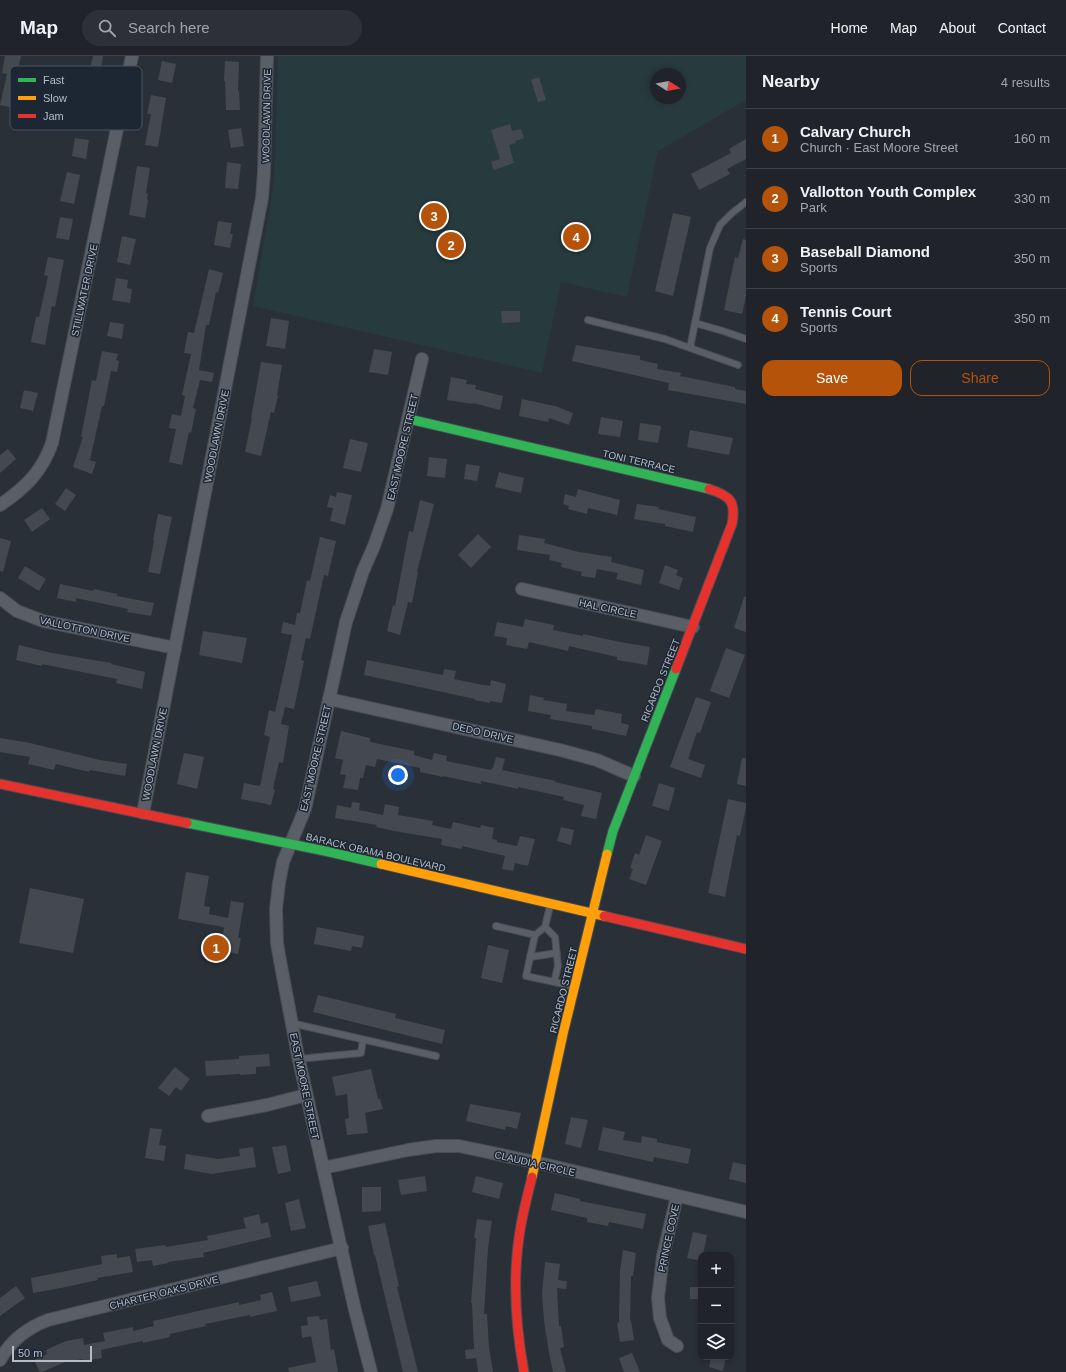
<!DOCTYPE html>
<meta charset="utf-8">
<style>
:root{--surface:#20242a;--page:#2d3036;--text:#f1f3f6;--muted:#a2a4a8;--line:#3d4147;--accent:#b45309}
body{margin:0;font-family:Helvetica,sans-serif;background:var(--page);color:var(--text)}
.controls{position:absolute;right:12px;bottom:12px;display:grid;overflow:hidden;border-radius:8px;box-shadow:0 2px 6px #0003}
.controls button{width:36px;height:36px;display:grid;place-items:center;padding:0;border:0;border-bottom:1px solid var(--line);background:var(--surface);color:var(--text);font:20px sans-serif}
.compass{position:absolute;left:650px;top:12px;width:36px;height:36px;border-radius:50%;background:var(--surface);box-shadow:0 2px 6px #0003;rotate:101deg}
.scale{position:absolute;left:12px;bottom:10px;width:80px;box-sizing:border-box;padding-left:4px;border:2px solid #b4bcc9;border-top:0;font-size:11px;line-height:14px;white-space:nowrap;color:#b4bcc9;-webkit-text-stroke:3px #1d2633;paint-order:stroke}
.you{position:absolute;left:398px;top:719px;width:14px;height:14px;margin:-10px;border:3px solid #fff;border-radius:50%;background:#1a73e8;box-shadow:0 0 0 6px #1a73e833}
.badge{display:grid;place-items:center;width:26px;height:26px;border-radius:50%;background:var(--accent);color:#fff;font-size:13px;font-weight:700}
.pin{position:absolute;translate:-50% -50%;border:2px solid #fff;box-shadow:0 1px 4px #0006}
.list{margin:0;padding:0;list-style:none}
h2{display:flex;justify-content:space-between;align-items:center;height:52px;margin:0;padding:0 16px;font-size:17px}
h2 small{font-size:13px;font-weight:400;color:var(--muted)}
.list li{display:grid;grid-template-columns:26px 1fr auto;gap:12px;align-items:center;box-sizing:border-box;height:60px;padding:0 16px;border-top:1px solid var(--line)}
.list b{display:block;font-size:15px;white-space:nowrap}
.list p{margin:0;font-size:13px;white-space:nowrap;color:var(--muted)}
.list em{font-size:13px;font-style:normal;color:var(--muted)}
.actions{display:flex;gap:8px;padding:12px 16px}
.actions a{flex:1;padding:9px 0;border:1px solid var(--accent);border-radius:12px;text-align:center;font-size:14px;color:var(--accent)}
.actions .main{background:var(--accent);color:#fff}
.icon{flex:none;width:22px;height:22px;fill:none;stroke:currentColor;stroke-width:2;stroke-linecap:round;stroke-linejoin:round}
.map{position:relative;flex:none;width:746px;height:1316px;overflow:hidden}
header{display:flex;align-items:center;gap:24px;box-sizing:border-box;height:56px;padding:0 20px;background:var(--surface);border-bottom:1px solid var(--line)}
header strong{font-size:19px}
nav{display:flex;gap:22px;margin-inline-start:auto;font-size:14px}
.search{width:280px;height:36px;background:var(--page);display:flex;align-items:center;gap:10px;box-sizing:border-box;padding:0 14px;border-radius:22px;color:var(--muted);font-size:15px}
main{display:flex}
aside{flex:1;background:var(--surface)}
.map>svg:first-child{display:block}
</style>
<header>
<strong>Map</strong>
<div class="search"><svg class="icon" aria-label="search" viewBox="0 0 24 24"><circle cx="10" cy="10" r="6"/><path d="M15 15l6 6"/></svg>Search here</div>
<nav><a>Home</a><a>Map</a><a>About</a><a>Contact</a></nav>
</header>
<main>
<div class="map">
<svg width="746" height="1316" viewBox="0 0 746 1316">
<rect width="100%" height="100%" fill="#2a3038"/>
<!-- green -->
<path fill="#273a3e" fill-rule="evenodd" d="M 278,0 L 746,0 L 746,44 L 658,95 L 627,241 L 561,226 L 542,317 L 253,250 L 273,134 L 275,105 ZM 656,18 L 680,18 L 680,42 L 656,42 Z"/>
<!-- building -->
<g fill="#444950">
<path d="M 5,0 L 21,0 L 15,27 L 20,29 L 17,39 L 21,40 L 18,53 L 0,49 L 7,18 L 2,17 Z"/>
<path d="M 93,0 L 103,0 L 101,11 L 105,12 L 99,38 L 85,35 Z"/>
<path d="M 162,5 L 176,8 L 172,27 L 158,24 Z"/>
<path d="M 225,5 L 239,6 L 238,35 L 239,35 L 240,54 L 226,54 L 225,25 L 224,25 Z"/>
<path d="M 539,21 L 546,44 L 538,46 L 531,24 Z"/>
<path d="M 151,39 L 166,42 L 158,91 L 145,89 L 151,58 L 147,58 Z"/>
<path d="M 510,68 L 512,75 L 521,73 L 524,82 L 515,85 L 516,87 L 509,89 L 514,107 L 494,114 L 491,106 L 500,103 L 491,74 Z"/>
<path d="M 241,72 L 244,90 L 231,92 L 228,74 Z"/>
<path d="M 75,82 L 89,84 L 86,103 L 72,100 Z"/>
<path d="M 746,83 L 746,103 L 727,113 L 730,118 L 699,134 L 691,118 L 731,97 L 729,93 Z"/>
<path d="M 227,106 L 241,108 L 238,133 L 225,132 Z"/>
<path d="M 137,110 L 150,112 L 146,137 L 148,138 L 147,143 L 148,144 L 145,162 L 129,159 Z"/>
<path d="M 67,116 L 80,119 L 74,148 L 60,145 Z"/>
<path d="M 673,157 L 691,161 L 673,240 L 655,235 Z"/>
<path d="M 60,161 L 73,163 L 69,184 L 56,182 Z"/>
<path d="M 218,165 L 232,167 L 230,178 L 233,178 L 230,192 L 214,189 Z"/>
<path d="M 122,180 L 136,183 L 130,209 L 117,206 Z"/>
<path d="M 743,183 L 746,184 L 746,240 L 742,258 L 724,254 L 735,201 L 738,202 Z"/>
<path d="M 48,201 L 64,204 L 55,251 L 52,250 L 45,289 L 31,286 L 36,261 L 39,261 L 48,220 L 44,219 Z"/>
<path d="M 209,213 L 223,217 L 218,237 L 216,236 L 209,269 L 206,269 L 199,314 L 214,317 L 212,326 L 200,324 L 193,352 L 196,353 L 191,377 L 189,376 L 182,409 L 169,406 L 176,373 L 169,372 L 172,358 L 181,360 L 185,340 L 182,339 L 191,298 L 184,297 L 188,276 L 194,277 Z"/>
<path d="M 116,222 L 128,224 L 127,232 L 132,233 L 130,247 L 112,244 Z"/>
<path d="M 501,255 L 520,255 L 520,266 L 502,267 Z"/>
<path d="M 271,262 L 289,265 L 285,293 L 266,290 Z"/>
<path d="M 110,266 L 124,268 L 122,283 L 107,280 Z"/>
<path d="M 576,289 L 640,300 L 640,304 L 658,308 L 657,313 L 681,317 L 680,320 L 735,331 L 735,333 L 746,335 L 746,348 L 668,334 L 669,327 L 572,305 Z"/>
<path d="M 374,293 L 392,296 L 388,319 L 369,316 Z"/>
<path d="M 102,295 L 118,298 L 116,304 L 119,305 L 117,316 L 111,315 L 104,350 L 102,350 L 90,404 L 96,406 L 92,418 L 73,411 L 83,381 L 81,381 L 92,324 L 96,325 Z"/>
<path d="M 261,306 L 282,309 L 277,339 L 278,340 L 274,357 L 271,356 L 261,400 L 245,396 L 252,362 L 251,362 Z"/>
<path d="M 451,321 L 467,324 L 466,328 L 476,329 L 475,333 L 503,340 L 500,354 L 473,347 L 473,348 L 447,344 Z"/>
<path d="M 24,334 L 38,337 L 33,355 L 20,352 Z"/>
<path d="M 522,343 L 555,350 L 573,357 L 569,369 L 549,362 L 548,366 L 519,360 Z"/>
<path d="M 601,361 L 623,365 L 620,381 L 598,378 Z"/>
<path d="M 640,367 L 661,370 L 658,387 L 638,384 Z"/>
<path d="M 690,374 L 733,382 L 729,399 L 687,391 Z"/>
<path d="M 350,383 L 368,387 L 361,416 L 343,412 Z"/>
<path d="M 8,393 L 16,403 L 0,417 L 0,399 Z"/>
<path d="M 429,401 L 447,403 L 445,422 L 427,420 Z"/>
<path d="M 466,408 L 480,410 L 477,425 L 464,423 Z"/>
<path d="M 499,416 L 524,422 L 521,437 L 495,431 Z"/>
<path d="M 66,432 L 76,439 L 65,455 L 55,448 Z"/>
<path d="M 578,433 L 620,444 L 617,459 L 588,452 L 587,458 L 568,453 L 569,450 L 563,448 L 565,438 L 576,441 Z"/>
<path d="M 337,436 L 352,439 L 345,469 L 330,465 L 333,452 L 327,451 L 330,439 L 336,441 Z"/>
<path d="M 420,444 L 434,448 L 417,516 L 418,516 L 412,547 L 408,546 L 400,579 L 387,575 L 393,549 L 395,550 L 409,475 L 413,476 Z"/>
<path d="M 637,448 L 659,451 L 658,453 L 696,461 L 693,476 L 665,470 L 665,468 L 634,463 Z"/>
<path d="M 42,452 L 50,463 L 32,476 L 24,464 Z"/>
<path d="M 158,458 L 172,461 L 160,518 L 148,516 L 154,485 L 153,484 Z"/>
<path d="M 478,478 L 491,491 L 471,512 L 458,499 Z"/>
<path d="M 519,479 L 545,483 L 544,487 L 579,496 L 612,501 L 611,506 L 644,514 L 641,529 L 616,523 L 618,517 L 597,513 L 595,522 L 581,520 L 582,516 L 561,511 L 562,507 L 549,504 L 550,499 L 517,494 Z"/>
<path d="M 320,481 L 336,485 L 328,520 L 324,519 L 310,583 L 306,582 L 301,604 L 304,605 L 294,653 L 285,651 L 281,668 L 289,670 L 283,707 L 279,706 L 273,733 L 275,734 L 271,749 L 241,743 L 244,727 L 260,730 L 270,681 L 264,679 L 269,654 L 275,656 L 292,579 L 281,577 L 283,566 L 295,569 L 297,557 L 300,557 L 307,524 L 310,525 Z"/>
<path d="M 0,482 L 11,485 L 3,516 L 0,515 Z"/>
<path d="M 665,509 L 678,514 L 676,519 L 683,522 L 679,534 L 659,527 Z"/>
<path d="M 25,510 L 46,523 L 39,535 L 18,522 Z"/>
<path d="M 60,528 L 93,535 L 94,533 L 117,538 L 117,540 L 154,547 L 151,560 L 127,556 L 128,553 L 76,542 L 76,546 L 57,542 Z"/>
<path d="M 744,541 L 746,541 L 746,576 L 734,572 Z"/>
<path d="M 525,563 L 554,569 L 553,574 L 583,580 L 583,578 L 620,586 L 650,591 L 647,609 L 617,604 L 617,601 L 569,590 L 568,595 L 529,586 L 527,593 L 506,589 L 507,582 L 494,580 L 497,566 L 523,571 Z"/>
<path d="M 203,575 L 247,582 L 242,607 L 199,599 Z"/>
<path d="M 19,589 L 52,597 L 111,607 L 111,608 L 145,616 L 142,633 L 116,627 L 117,623 L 42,608 L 42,610 L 16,604 Z"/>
<path d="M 726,592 L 745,599 L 729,642 L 710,635 Z"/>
<path d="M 367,604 L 443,619 L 444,613 L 456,615 L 454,623 L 478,628 L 490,630 L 491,624 L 506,628 L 502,647 L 490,645 L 490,647 L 474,644 L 475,643 L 364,619 Z"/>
<path d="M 530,639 L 544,642 L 543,644 L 567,648 L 566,655 L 594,659 L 596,653 L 622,658 L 621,667 L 629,669 L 626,680 L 592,673 L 592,670 L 550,663 L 551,659 L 528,655 Z"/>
<path d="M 696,641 L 711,646 L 700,677 L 697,676 L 688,703 L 705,709 L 701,722 L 670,711 Z"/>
<path d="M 341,675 L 370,682 L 370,686 L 414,695 L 414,699 L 432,704 L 434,697 L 447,700 L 446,705 L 491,714 L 492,712 L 493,712 L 496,701 L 505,703 L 502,714 L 556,725 L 555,726 L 602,737 L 596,763 L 581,760 L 584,749 L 563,744 L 564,741 L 518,731 L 518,733 L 481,725 L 481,728 L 443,720 L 443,721 L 420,716 L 420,712 L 377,703 L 375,711 L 366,709 L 363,722 L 360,722 L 358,734 L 343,732 L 346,719 L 340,718 L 343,704 L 335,702 Z"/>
<path d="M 0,682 L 30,687 L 100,704 L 127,708 L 125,720 L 90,714 L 89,716 L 56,708 L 54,714 L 28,708 L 30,701 L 0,696 Z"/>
<path d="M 184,697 L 204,701 L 197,733 L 177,728 Z"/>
<path d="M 742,702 L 746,702 L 746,730 L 737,728 Z"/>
<path d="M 659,727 L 675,732 L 669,755 L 652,750 Z"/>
<path d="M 728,743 L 746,747 L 746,751 L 740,780 L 737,779 L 725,841 L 708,837 Z"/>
<path d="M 352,746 L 360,747 L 359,754 L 383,759 L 385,748 L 399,751 L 398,759 L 433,765 L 432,769 L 451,773 L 453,766 L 480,772 L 481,769 L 494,772 L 492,783 L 497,784 L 497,786 L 517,790 L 520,780 L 535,783 L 528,810 L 515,807 L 513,815 L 502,813 L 505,800 L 462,790 L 462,793 L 441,789 L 442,783 L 394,775 L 376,771 L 377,769 L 335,762 L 337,749 L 351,752 Z"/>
<path d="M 561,771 L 574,774 L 571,789 L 557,785 Z"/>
<path d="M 646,779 L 662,785 L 646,829 L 629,823 L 633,813 L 630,812 L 635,797 L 639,799 Z"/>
<path d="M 186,816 L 209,820 L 204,850 L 210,851 L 209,858 L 228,862 L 231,845 L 244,847 L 238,882 L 241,882 L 238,898 L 220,895 L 224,872 L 223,871 L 178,863 Z"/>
<path d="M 30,832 L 84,843 L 73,897 L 19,887 Z"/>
<path d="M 317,871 L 364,880 L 362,892 L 352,890 L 351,895 L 314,888 Z"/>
<path d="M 488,889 L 509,894 L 502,927 L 481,922 Z"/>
<path d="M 318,939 L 396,958 L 395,962 L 445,974 L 442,988 L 313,956 Z"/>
<path d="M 269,998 L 270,1010 L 256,1011 L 256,1018 L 240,1019 L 240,1018 L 206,1020 L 205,1005 L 239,1003 L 239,1000 Z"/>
<path d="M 175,1011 L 190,1023 L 181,1035 L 176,1031 L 169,1040 L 158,1032 Z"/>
<path d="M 371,1013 L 378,1043 L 380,1043 L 383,1053 L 365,1057 L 368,1077 L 347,1079 L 345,1063 L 349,1062 L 347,1038 L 336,1040 L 332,1021 Z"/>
<path d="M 470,1048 L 521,1057 L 517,1073 L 506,1070 L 505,1074 L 466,1065 Z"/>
<path d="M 571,1061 L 588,1064 L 581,1092 L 565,1088 Z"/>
<path d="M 603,1071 L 625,1076 L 623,1084 L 641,1087 L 642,1080 L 657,1083 L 657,1086 L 691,1093 L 688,1108 L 654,1101 L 653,1106 L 598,1094 Z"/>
<path d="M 150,1072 L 162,1073 L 159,1089 L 166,1090 L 164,1105 L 145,1102 Z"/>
<path d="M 286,1089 L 291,1115 L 278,1118 L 272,1091 Z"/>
<path d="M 253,1091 L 256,1111 L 212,1118 L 184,1113 L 186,1098 L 218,1103 L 240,1100 L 239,1093 Z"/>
<path d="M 733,1106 L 746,1109 L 746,1127 L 729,1123 Z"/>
<path d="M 425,1120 L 427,1135 L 401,1139 L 398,1124 Z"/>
<path d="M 476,1120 L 503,1127 L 499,1143 L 472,1136 Z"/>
<path d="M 362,1131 L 381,1131 L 381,1155 L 362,1156 Z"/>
<path d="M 555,1137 L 580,1143 L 580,1145 L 646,1158 L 643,1173 L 609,1166 L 608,1170 L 587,1166 L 587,1162 L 551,1154 Z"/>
<path d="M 299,1143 L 306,1172 L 291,1175 L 285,1147 Z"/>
<path d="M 259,1158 L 261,1168 L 268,1166 L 271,1181 L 203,1197 L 204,1201 L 168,1206 L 168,1207 L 153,1210 L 152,1204 L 137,1206 L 135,1193 L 165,1189 L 166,1191 L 208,1184 L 207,1180 L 246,1172 L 243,1162 Z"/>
<path d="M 477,1163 L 492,1165 L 488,1192 L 484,1258 L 487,1258 L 489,1291 L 493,1316 L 478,1316 L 476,1302 L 466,1303 L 465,1294 L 474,1293 L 472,1247 L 471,1247 L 476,1182 L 474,1182 Z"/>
<path d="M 385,1167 L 399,1230 L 397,1231 L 418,1316 L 403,1316 L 375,1199 L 374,1199 L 368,1170 Z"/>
<path d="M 693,1176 L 707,1179 L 703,1199 L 701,1199 L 701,1205 L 687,1202 Z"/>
<path d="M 623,1194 L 636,1197 L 633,1220 L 631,1220 L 630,1265 L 631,1264 L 634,1284 L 620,1286 L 617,1267 L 619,1266 L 620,1215 Z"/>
<path d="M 117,1198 L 117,1202 L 130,1200 L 133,1216 L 97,1222 L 98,1224 L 61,1232 L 33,1237 L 31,1222 L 102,1208 L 101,1200 Z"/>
<path d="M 545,1206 L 560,1208 L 558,1224 L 567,1225 L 566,1233 L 557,1232 L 559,1270 L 561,1270 L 564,1291 L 560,1292 L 566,1316 L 553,1316 L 549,1297 L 544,1265 L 542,1237 Z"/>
<path d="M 317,1225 L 321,1240 L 291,1246 L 288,1231 Z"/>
<path d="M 16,1230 L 25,1242 L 0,1260 L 0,1242 Z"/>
<rect x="690" y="1231" width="9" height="12"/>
<path d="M 272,1236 L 277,1255 L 250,1261 L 250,1259 L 205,1268 L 206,1270 L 170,1278 L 170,1281 L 143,1287 L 143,1285 L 101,1294 L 102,1302 L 83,1305 L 83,1303 L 65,1306 L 42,1316 L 40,1316 L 34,1304 L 47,1298 L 46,1294 L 66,1285 L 83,1282 L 84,1289 L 105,1285 L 103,1277 L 133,1271 L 133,1275 L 154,1270 L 153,1265 L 239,1246 L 239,1249 L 261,1244 L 260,1239 Z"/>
<path d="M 319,1260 L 320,1264 L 327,1263 L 331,1294 L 334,1293 L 338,1316 L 289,1316 L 288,1312 L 316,1306 L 311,1280 L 302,1282 L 301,1270 L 308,1269 L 307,1261 Z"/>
<path d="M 632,1297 L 640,1316 L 624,1316 L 619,1302 Z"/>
<path d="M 711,1301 L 726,1301 L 723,1315 L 709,1311 Z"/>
</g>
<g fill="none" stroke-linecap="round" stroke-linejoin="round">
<defs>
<g id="lane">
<path d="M 588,264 L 665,283 L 690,292"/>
<path d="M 695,267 L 723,275 L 746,283"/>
<path d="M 738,309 L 690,292 L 710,192 L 720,169 L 731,158 L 746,146"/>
<path d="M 550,850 L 545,871 L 535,879 L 526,920 L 573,930"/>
<path d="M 496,870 L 535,879"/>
<path d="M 545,871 L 555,881 L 558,910 L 554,926"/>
<path d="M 530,901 L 557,897"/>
<path d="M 291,967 L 436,1000"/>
<path d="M 298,1003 L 361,997 L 363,984"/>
</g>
<g id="street">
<path d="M 0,449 C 25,432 42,416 52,387 L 132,0"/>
<path d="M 522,533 L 693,571"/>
<path d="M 0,542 L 17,555 L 43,565 L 175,592"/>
<path d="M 329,643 L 560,694 L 597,704 L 634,720"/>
<path d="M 143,757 L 262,142 L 264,116 L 267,0"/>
<path d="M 208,1060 L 267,1049 L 306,1039"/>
<path d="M 323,1112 L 408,1094 L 436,1090 L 459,1090 L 535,1106 L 746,1156"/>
<path d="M 677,1290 L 668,1284 L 660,1262 L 658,1242 L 663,1200 L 677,1140"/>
<path d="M 0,1304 C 11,1284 27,1272 48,1264 L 342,1192"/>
<path d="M 371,1316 L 354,1250 L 298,1000 L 281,910 L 277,887 L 276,853 L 279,827 L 283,806 L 305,753 L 346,566 L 363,515 L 374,490 L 387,453 L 422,303"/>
</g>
<g id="fast">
<path d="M 409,363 L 709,433"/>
<path d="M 187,767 L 325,795 L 381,808"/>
<path d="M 607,798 L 613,775 L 676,613"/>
</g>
<g id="slow">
<path d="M 381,808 L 604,860"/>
<path d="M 532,1121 L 563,978 L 607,798"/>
</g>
<g id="jam">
<path d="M 676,613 L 732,468 C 736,446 731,440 709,433"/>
<path d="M 0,728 L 187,767"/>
<path d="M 604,860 L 746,893"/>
<path d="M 524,1316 C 515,1267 512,1218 521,1169 C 524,1152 528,1137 532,1121"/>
</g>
</defs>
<!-- lane casing -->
<use href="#lane" stroke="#484c53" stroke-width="8"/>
<!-- street casing -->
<use href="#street" stroke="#484c53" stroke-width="14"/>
<!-- fast casing -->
<use href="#fast" stroke="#484c53" stroke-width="11"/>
<!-- slow casing -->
<use href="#slow" stroke="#484c53" stroke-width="11"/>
<!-- jam casing -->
<use href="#jam" stroke="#484c53" stroke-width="11"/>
<!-- lane -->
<use href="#lane" stroke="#5a5e66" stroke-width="6"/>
<!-- street -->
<use href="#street" stroke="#5a5e66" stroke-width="12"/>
<!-- fast -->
<use href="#fast" stroke="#30b455" stroke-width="9"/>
<!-- slow -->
<use href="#slow" stroke="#ff9f0a" stroke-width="9"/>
<!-- jam -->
<use href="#jam" stroke="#e5322d" stroke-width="9"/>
</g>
<g text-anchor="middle" stroke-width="3" stroke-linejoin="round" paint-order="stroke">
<!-- street labels -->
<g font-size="10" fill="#b4bcc9" stroke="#1d2633">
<text transform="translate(266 60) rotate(-89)" y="4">WOODLAWN DRIVE</text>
<text transform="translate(84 234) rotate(-78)" y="4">STILLWATER DRIVE</text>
<text transform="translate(216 380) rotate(-79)" y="4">WOODLAWN DRIVE</text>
<text transform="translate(402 391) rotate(-77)" y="4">EAST MOORE STREET</text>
<text transform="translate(639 405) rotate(13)" y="4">TONI TERRACE</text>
<text transform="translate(608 552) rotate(12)" y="4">HAL CIRCLE</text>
<text transform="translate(85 573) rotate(12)" y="4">VALLOTTON DRIVE</text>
<text transform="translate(660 624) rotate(-68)" y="4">RICARDO STREET</text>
<text transform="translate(483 676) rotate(13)" y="4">DEDO DRIVE</text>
<text transform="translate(154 698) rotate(-79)" y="4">WOODLAWN DRIVE</text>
<text transform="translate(315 702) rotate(-77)" y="4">EAST MOORE STREET</text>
<text transform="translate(376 796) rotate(13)" y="4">BARACK OBAMA BOULEVARD</text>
<text transform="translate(563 934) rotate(-76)" y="4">RICARDO STREET</text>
<text transform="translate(305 1030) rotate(78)" y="4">EAST MOORE STREET</text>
<text transform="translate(535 1107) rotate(13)" y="4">CLAUDIA CIRCLE</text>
<text transform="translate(668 1182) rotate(-78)" y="4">PRINCE COVE</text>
<text transform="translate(164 1236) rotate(-14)" y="4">CHARTER OAKS DRIVE</text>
</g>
</g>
<!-- legend -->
<rect x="10" y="10" width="132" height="64" rx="6" fill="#1d2633" stroke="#4a5360" stroke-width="1"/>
<rect x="18" y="22" width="18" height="4" fill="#30b455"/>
<rect x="18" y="40" width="18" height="4" fill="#ff9f0a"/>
<rect x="18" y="58" width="18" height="4" fill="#e5322d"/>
<g font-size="11" fill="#b4bcc9">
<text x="43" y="28">Fast</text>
<text x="43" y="46">Slow</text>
<text x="43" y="64">Jam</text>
</g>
</svg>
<div class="controls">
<button>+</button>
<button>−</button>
<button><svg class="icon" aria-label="layers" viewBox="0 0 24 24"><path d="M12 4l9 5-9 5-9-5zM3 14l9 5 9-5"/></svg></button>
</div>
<svg class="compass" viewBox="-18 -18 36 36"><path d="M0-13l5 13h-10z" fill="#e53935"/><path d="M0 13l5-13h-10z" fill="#a2a4a8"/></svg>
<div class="scale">50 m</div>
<div class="you"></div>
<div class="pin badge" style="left:216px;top:892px">1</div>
<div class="pin badge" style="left:451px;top:189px">2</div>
<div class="pin badge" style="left:434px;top:160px">3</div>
<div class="pin badge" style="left:576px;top:181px">4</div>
</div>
<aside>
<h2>Nearby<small>4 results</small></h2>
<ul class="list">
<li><span class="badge">1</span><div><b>Calvary Church</b><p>Church · East Moore Street</p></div><em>160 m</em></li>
<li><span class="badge">2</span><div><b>Vallotton Youth Complex</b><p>Park</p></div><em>330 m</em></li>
<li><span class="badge">3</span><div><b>Baseball Diamond</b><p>Sports</p></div><em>350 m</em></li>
<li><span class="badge">4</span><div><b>Tennis Court</b><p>Sports</p></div><em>350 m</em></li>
</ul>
<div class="actions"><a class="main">Save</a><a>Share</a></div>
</aside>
</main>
